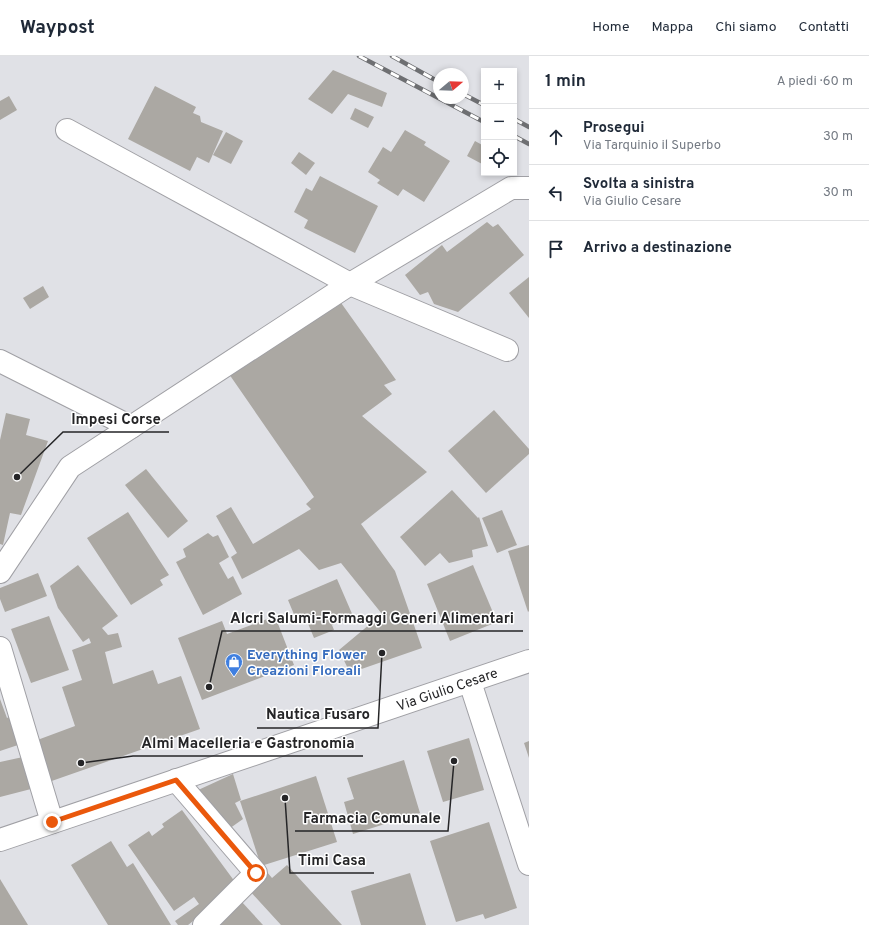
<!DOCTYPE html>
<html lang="it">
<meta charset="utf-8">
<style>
:root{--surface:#fff;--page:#f2f2f3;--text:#1f2937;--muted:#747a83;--line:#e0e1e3}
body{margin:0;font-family:Overpass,sans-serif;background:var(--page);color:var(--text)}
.controls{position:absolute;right:12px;top:12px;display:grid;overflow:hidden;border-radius:0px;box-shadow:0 2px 6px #0003}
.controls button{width:36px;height:36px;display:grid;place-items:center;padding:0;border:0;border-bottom:1px solid var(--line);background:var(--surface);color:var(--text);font:20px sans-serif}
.compass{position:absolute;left:433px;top:12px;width:36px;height:36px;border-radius:50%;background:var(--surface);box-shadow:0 2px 6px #0003;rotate:71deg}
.stop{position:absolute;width:12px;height:12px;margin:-9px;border:3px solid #ea580c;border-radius:50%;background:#fff}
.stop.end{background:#ea580c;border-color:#fff;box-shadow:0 1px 4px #0008}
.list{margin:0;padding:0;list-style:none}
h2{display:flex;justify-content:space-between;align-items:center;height:52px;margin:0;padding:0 16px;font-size:17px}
h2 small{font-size:13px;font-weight:400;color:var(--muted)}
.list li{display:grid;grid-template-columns:26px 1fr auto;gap:12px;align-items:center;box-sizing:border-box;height:56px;padding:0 16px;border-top:1px solid var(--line)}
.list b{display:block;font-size:15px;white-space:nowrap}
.list p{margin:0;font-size:13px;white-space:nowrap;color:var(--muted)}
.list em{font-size:13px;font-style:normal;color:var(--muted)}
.icon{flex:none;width:22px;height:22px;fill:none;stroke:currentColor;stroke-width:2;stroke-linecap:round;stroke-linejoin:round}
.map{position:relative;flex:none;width:529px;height:869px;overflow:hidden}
header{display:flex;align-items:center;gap:24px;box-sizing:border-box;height:56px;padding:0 20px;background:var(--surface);border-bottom:1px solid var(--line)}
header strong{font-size:19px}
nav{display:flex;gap:22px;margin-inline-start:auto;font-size:14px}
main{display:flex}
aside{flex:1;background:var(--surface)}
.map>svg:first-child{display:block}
</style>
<header>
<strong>Waypost</strong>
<nav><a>Home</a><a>Mappa</a><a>Chi siamo</a><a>Contatti</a></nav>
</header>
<main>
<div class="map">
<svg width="529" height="869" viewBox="0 0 529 869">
<rect width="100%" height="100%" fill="#e0e1e6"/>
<!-- building -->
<g fill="#aba8a3">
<path d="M 333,14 L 387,37 L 382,51 L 348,38 L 332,58 L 308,43 Z"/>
<path d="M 155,30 L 196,51 L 193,57 L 200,60 L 201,66 L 223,75 L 209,107 L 197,101 L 190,115 L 128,83 Z"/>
<path d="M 9,40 L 17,54 L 0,64 L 0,45 Z"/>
<path d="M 355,52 L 374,61 L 368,72 L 350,63 Z"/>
<path d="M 405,74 L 426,86 L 424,89 L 450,105 L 424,146 L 403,133 L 398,140 L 377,127 L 380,124 L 368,116 L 383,91 L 391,96 Z"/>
<path d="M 226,76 L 243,85 L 231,108 L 213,99 Z"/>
<path d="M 475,85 L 484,90 L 484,109 L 467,100 Z"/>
<path d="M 299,96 L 315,107 L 306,119 L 291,107 Z"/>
<path d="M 320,120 L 378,150 L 355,197 L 304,172 L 308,164 L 294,156 L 306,132 L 312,135 Z"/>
<path d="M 487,166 L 493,171 L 498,168 L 524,199 L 458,256 L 434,248 L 428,236 L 420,239 L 405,219 L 442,189 L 447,196 Z"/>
<path d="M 529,221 L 529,262 L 509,237 Z"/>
<path d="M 43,230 L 49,241 L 30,253 L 23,242 Z"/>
<path d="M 339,244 L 396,324 L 384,329 L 392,338 L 362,360 L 427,416 L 361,468 L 395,515 L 422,592 L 350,617 L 339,594 L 382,558 L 341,507 L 319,514 L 299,493 L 242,523 L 231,501 L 237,497 L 216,460 L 231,451 L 253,488 L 311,453 L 306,448 L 314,441 L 229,318 Z"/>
<path d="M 494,354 L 529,393 L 529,398 L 486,437 L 448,395 Z"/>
<path d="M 6,357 L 30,363 L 26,379 L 48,385 L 21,459 L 10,457 L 3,489 L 0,488 L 0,384 Z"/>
<path d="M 146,413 L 188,465 L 168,482 L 125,429 Z"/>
<path d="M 452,434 L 478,462 L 479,461 L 488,490 L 472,494 L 473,501 L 449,507 L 440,497 L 425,510 L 400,481 Z"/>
<path d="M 502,454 L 517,489 L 497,497 L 482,462 Z"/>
<path d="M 128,456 L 169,519 L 160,524 L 163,529 L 131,549 L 87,482 Z"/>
<path d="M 208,477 L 213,481 L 218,479 L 229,501 L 219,507 L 228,523 L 233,520 L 242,538 L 203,559 L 176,506 L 186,501 L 183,493 Z"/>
<path d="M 529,489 L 529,555 L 528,556 L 508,495 Z"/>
<path d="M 78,509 L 118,560 L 102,572 L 108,579 L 118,577 L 122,591 L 105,596 L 113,628 L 153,614 L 158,628 L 181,620 L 200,673 L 46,727 L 32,686 L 75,670 L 62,631 L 82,624 L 72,594 L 91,587 L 89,582 L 83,586 L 58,552 L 50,530 Z"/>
<path d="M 473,509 L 497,566 L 450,585 L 427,528 Z"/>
<path d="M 38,517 L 47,540 L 5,556 L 0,543 L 0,532 Z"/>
<path d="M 337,523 L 353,560 L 332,569 L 334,574 L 314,582 L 307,565 L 298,568 L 288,544 Z"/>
<path d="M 49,560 L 69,614 L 31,627 L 11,573 Z"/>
<path d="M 275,560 L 294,609 L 202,644 L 178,582 L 222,565 L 227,578 Z"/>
<path d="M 0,643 L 7,662 L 11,660 L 21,688 L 0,695 Z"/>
<path d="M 469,682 L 484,734 L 443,746 L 427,695 Z"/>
<path d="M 529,685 L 529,702 L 524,687 Z"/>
<path d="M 23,701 L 31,733 L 0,741 L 0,706 Z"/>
<path d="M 404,704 L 420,757 L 353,778 L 344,746 L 354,743 L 347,722 Z"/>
<path d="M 233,718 L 241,744 L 235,747 L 243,763 L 226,775 L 196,735 Z"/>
<path d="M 316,720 L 337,786 L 261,810 L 240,745 Z"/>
<path d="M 182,754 L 238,830 L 188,869 L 178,869 L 175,865 L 199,848 L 194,841 L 174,855 L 128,789 L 149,775 L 152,780 L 164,771 L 162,768 Z"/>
<path d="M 489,766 L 517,852 L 485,863 L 483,858 L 456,866 L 430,785 Z"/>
<path d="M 111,785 L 127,811 L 133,807 L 171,869 L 108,869 L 71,809 Z"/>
<path d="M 287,809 L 342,869 L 281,869 L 248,833 L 267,816 L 272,822 Z"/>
<path d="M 410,817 L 426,869 L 361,869 L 351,835 Z"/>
<path d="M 0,823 L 28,869 L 0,869 Z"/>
<path d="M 241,845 L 263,869 L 214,869 Z"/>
</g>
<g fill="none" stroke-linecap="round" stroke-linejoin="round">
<defs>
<g id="minor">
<path d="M 67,74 L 350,228 L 507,294"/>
<path d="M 0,305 L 131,371"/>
<path d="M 0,516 L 70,411 L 350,228 L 511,132 L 529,132"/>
<path d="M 0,592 L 52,766"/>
<path d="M 470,626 L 529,808"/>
<path d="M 176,724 L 256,817 L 204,869"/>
<path d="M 0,784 L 529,605"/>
</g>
</defs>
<!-- minor casing -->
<use href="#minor" stroke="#a0a0a5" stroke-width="24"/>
<!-- minor -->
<use href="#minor" stroke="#fff" stroke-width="22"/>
<defs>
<g id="rail">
<path d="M 359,0 L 484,66"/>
<path d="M 392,0 L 439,26"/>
<path d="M 463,38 L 484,49"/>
<path d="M 514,63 L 529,71"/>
<path d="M 514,80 L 529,88"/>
</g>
</defs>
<!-- rail casing -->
<use href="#rail" stroke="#6e6f72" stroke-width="4.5"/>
<!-- rail -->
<use href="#rail" stroke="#fff" stroke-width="3" stroke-dasharray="9" stroke-linecap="butt"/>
</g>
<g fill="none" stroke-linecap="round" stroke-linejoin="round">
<!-- route -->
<path stroke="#ea580c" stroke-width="5" d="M 52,766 L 176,724 L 256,817"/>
</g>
<!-- icons -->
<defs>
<symbol id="shop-pin" viewBox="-11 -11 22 30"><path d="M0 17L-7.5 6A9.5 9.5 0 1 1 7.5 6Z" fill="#3f7fe0" stroke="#fff"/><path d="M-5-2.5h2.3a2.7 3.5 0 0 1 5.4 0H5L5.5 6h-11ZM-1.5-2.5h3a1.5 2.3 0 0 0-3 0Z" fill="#fff"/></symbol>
</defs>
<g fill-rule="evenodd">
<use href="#shop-pin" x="224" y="596" width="20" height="27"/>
</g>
<g text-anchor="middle" stroke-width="3" stroke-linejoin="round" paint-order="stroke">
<!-- shop labels -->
<g font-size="14" font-weight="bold" fill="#366cbe" stroke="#fff" text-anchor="start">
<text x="247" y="603">Everything Flower<tspan x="247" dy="16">Creazioni Floreali</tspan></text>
</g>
<!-- street labels -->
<g font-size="14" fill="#252527" stroke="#fff">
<text transform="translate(447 633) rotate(-19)" y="5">Via Giulio Cesare</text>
</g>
</g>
<!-- callouts -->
<path fill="none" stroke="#252527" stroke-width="1.5" d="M17 421L63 376H169M209 631L222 575H523M382 597L378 672H257M81 707L133 700H363M454 705L448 775H295M285 742L290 817H374"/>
<g fill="#252527" stroke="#fff" stroke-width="1.5">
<circle cx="17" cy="421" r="4"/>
<circle cx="209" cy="631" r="4"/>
<circle cx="382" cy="597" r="4"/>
<circle cx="81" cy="707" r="4"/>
<circle cx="454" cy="705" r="4"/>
<circle cx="285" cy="742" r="4"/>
</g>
<g font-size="15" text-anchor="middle" font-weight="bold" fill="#252527" stroke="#fff" stroke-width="3" stroke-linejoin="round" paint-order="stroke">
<text x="116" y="368">Impesi Corse</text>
<text x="372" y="567">Alcri Salumi-Formaggi Generi Alimentari</text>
<text x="318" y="663">Nautica Fusaro</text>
<text x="248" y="692">Almi Macelleria e Gastronomia</text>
<text x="372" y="767">Farmacia Comunale</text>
<text x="332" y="809">Timi Casa</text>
</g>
</svg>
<div class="controls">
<button>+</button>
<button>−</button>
<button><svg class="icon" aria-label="locate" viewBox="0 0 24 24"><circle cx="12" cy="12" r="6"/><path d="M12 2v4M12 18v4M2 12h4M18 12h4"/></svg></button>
</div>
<svg class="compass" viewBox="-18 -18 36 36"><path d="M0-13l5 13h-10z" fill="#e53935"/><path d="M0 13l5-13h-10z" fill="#747a83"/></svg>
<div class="stop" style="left:256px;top:817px"></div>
<div class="stop end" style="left:52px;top:766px"></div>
</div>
<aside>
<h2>1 min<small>A piedi · 60 m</small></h2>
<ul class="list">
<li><svg class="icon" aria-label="ahead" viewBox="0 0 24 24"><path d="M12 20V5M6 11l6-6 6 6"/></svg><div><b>Prosegui</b><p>Via Tarquinio il Superbo</p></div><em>30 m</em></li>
<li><svg class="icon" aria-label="left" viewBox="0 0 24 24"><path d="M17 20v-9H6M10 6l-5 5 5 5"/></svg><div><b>Svolta a sinistra</b><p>Via Giulio Cesare</p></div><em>30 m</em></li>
<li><svg class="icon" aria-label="arrive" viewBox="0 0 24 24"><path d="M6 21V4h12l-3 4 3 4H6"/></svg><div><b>Arrivo a destinazione</b></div></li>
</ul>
</aside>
</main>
